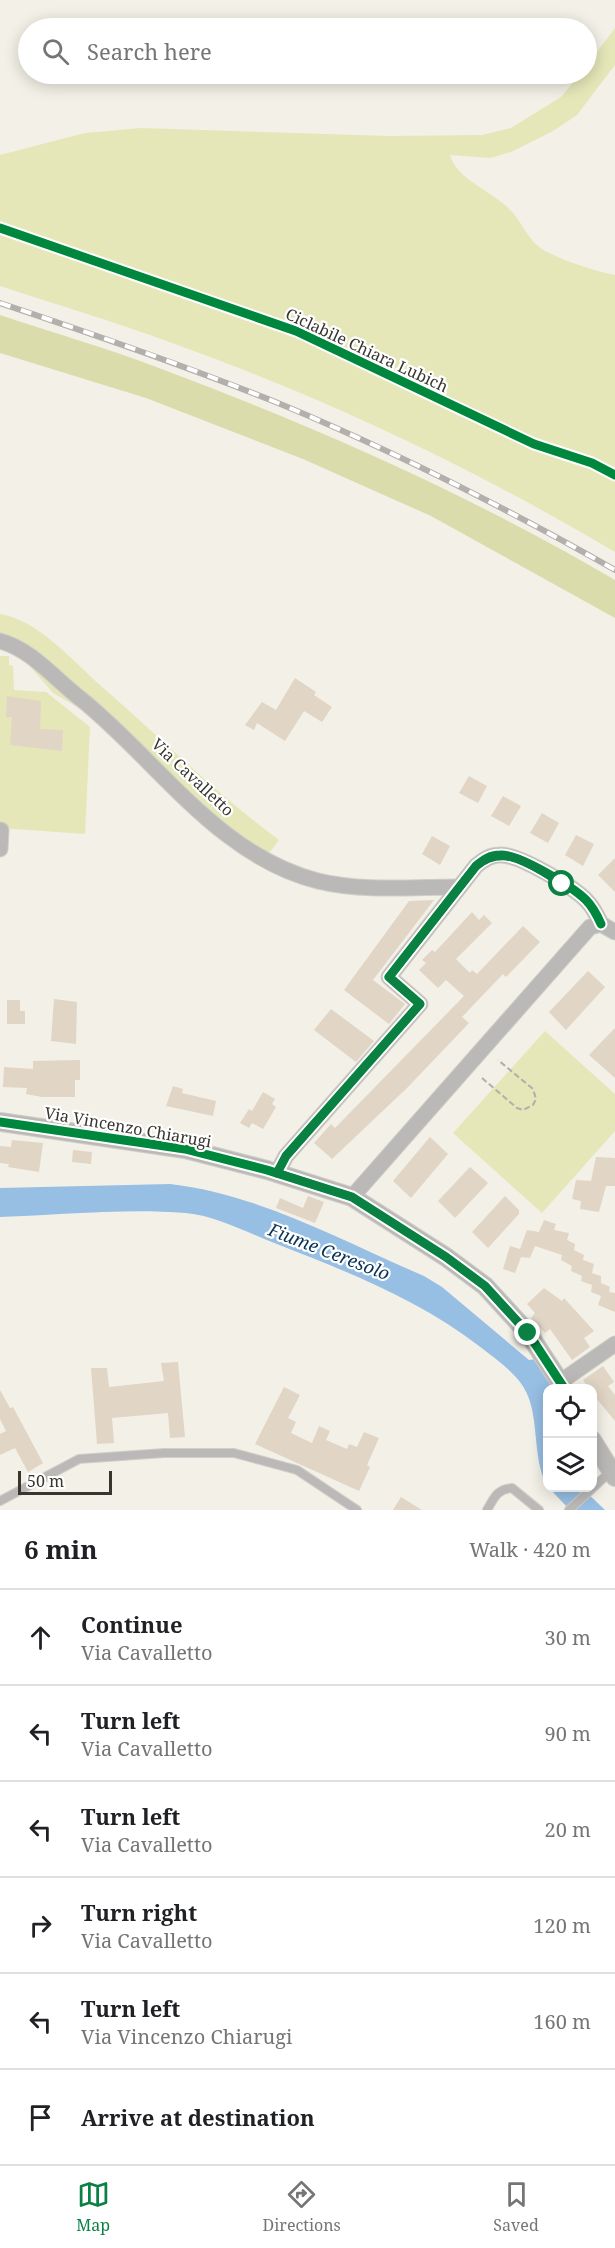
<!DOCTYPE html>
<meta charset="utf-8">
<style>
:root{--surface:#fff;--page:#f2f2f2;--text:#202124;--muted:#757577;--line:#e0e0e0;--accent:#0b8043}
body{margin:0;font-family:"Noto Serif",serif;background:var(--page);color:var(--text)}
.controls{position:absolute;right:18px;bottom:18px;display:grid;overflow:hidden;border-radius:12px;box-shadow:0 3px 15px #0003}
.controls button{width:54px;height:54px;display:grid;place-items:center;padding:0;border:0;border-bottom:2px solid var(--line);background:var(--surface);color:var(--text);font:30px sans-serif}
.scale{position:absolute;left:18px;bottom:15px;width:94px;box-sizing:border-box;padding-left:6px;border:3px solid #37352e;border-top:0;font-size:16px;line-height:21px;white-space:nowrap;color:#37352e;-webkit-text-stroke:4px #fff;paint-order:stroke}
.stop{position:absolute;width:18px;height:18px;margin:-14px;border:4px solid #0b8043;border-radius:50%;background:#fff}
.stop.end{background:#0b8043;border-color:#fff;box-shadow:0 2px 6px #0008}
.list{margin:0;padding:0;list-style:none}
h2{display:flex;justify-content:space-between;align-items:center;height:78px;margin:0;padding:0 24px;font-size:26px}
h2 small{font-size:20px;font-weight:400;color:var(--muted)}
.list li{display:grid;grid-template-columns:39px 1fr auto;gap:18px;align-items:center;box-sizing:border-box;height:96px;padding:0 24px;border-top:2px solid var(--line)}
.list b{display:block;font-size:22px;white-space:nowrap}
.list p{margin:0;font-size:20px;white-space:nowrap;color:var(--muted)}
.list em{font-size:20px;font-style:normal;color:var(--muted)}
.icon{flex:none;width:33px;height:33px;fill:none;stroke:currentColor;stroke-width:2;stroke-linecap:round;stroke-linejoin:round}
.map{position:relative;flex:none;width:615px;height:1510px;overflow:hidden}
.search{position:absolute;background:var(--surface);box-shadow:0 3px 15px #0003;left:18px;right:18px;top:18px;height:66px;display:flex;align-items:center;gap:15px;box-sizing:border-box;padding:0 21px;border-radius:33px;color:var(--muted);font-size:22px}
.sheet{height:654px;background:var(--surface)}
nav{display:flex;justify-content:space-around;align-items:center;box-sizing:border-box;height:84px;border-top:2px solid var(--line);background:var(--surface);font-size:16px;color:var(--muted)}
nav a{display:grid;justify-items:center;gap:3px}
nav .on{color:var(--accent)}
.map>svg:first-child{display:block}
</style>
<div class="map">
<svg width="615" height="1510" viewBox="0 0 615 1510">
<rect width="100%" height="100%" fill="#f3f0e7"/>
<!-- green -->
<g fill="#e5e7b8">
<path d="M 615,28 L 615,65 L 577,115 L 553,131 L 511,152 L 490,158 L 450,155 C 458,182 496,192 513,213 C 524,226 530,243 545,251 C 567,262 591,270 615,275 L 615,552 C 475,469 326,398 172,343 C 116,322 57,305 0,286 L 0,155 L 85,133 L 141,128 L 389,136 L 482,135 L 511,128 L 561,97 L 580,74 L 586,74 L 587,65 Z"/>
<path d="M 0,614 C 38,620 72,660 100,685 C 159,736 215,793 279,840 L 267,856 L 232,834 L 109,726 L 53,693 L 15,649 L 0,647 Z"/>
<path d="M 0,656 L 9,656 L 9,665 L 13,666 L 14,690 L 46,692 L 90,727 L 85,834 L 0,828 Z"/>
<path d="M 545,1031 L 615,1094 L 615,1131 L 542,1213 L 453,1133 Z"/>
</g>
<!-- forest -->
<path fill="#dadcac" d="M 0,315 C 54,333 110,349 164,370 C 319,428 472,496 615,580 L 615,618 L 431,516 L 303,459 L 146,398 L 0,353 Z"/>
<!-- water -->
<g fill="#97bee3">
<path d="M 170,1184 C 259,1194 342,1241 424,1276 L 442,1287 L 529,1360 L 536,1359 L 554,1388 L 548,1388 L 547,1486 C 530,1454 542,1410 520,1382 C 508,1367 493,1357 479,1346 C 418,1299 348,1272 277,1244 C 248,1233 217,1216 186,1213 C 125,1208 61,1215 0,1217 L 0,1188 Z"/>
<path d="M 549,1488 L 582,1488 L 605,1510 L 570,1510 Z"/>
</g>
<!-- building -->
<g fill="#e1d5c5">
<path d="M 295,678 L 316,692 L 314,695 L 332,707 L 322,722 L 304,711 L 285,741 L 257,723 L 254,730 L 245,725 L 262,702 L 276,710 Z"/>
<path d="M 7,696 L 41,701 L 40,729 L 63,730 L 62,751 L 10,745 L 12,717 L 6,717 Z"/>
<path d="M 469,776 L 487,786 L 478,803 L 459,793 Z"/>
<path d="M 503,796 L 521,806 L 509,826 L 491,816 Z"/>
<path d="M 542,813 L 559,823 L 548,843 L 530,833 Z"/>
<path d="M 576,835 L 594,844 L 583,866 L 565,855 Z"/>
<path d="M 432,836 L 450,846 L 440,865 L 422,854 Z"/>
<path d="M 615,858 L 615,892 L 598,875 Z"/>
<path d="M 434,900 L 373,980 L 405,1004 L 389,1024 L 344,990 L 409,901 Z"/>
<path d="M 472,912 L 479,920 L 484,915 L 492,923 L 456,959 L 470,973 L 472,970 L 477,974 L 523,926 L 540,942 L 506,977 L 503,974 L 462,1017 L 469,1023 L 407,1088 L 332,1159 L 314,1143 L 331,1124 L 335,1128 L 464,996 L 446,980 L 438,988 L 419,970 L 426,963 L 422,960 L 432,950 L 435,952 Z"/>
<path d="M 588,971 L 605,987 L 566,1030 L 549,1012 Z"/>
<path d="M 54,999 L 77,1002 L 76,1044 L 51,1041 Z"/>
<path d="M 7,1000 L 20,1000 L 20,1011 L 25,1011 L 25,1024 L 7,1024 Z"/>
<path d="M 331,1009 L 374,1041 L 356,1062 L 314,1030 Z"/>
<path d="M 615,1028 L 615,1078 L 589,1055 Z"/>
<path d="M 80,1060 L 80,1080 L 75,1080 L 75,1097 L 42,1097 L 26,1094 L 27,1088 L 3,1087 L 4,1067 L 33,1069 L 33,1061 Z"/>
<path d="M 173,1086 L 183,1089 L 182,1093 L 216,1101 L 213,1116 L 166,1106 Z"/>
<path d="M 263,1092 L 275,1099 L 272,1104 L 276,1107 L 263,1129 L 252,1123 L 249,1128 L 240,1123 L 249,1109 L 252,1111 Z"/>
<path d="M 430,1137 L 448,1154 L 411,1198 L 393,1181 Z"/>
<path d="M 12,1140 L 43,1143 L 39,1172 L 8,1167 L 9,1164 L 0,1163 L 0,1146 L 11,1147 Z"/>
<path d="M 73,1150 L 92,1152 L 91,1164 L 72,1162 Z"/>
<path d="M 596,1157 L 615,1158 L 615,1186 L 606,1186 L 599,1212 L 580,1209 L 581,1201 L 572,1199 L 576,1180 L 591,1181 Z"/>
<path d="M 470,1167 L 488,1183 L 455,1218 L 438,1201 Z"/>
<path d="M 308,1196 L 324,1202 L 315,1223 L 276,1208 L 280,1198 L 303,1208 Z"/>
<path d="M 505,1196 L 519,1210 L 519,1214 L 488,1248 L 472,1232 Z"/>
<path d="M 544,1220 L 556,1224 L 554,1230 L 569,1233 L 567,1240 L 575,1244 L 574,1250 L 584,1255 L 583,1260 L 594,1264 L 592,1273 L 601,1276 L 601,1283 L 610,1287 L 609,1292 L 615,1293 L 615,1312 L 598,1305 L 601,1296 L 591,1292 L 592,1285 L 581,1281 L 582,1276 L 571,1271 L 572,1266 L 561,1260 L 562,1255 L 535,1246 L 530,1258 L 521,1257 L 515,1273 L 503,1269 L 510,1246 L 520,1249 L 527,1230 L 539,1232 Z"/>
<path d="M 544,1288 L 562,1301 L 564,1298 L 594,1331 L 584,1338 L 590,1347 L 572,1360 L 550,1329 L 545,1333 L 531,1318 L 535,1313 L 527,1304 Z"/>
<path d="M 178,1362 L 185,1437 L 170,1438 L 168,1413 L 112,1418 L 114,1443 L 97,1444 L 91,1368 L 107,1368 L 109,1387 L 164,1381 L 161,1363 Z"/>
<path d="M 603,1366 L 614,1382 L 608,1386 L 615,1395 L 615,1421 L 592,1393 L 592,1389 L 589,1389 L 583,1380 Z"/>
<path d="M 284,1387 L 300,1395 L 288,1418 L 296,1422 L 291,1433 L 312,1443 L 319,1426 L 330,1431 L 326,1440 L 347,1449 L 349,1444 L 357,1447 L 364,1432 L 379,1438 L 367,1465 L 370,1467 L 359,1491 L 255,1444 Z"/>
<path d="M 0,1390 L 10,1408 L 13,1407 L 43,1463 L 28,1472 L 15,1448 L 0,1455 L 0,1434 L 6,1431 L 0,1419 Z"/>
<path d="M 401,1497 L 422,1510 L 393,1510 Z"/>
</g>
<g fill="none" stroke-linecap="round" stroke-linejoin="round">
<defs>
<g id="service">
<path d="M 0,1501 L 79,1459 L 164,1453 L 234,1453 L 297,1470 L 357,1510"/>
<path d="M 487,1510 C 494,1498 497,1489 512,1488 L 539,1510"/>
<path d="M 569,1510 L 610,1472"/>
</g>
<g id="minor">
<path d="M 0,641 C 31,649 56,680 81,699 C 157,760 218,856 318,881 C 363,892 413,887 459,887"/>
<path d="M 0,849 L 1,830"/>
<path d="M 277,1173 L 286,1156 L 420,1004 L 389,977 L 476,866 C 483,860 490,855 500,855 C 519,854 573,887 586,900 C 593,907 597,915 601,924"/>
<path d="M 352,1197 L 590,927 L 601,924 L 615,932"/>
<path d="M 560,1382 L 615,1344"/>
</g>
<g id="tertiary">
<path d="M 0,1122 L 185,1149 L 267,1170 L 352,1197 L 446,1257 L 485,1286 L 528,1333 L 564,1388"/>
<path d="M 592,1440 L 615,1477"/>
</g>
</defs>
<!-- service casing -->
<use href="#service" stroke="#d0cec7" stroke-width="10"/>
<!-- minor casing -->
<use href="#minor" stroke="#d0cec7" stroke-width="17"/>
<!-- tertiary casing -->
<use href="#tertiary" stroke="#d0cec7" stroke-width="20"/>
<!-- path -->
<path stroke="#b1afab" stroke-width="2" stroke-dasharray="6 3" stroke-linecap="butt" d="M 482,1078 L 517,1108 L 523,1110 L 533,1105 L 536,1099 L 533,1089 L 498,1060"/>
<!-- service -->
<use href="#service" stroke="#bbb9b7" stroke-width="8"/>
<!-- minor -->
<use href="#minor" stroke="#bbb9b7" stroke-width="15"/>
<!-- tertiary -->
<use href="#tertiary" stroke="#bbb9b7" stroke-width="18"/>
<defs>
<path id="rail" d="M 0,303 C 93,334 186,366 278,403 C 394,451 506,508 615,570"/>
</defs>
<!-- rail casing -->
<use href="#rail" stroke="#b2afac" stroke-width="6"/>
<!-- rail -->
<use href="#rail" stroke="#fff" stroke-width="4" stroke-dasharray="11" stroke-linecap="butt"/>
<defs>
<g id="cycleway">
<path d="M 0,228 L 296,331 L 534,444 L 592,463 L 615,475"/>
<path d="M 0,1122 L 185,1149 L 267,1170 L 352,1197 L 446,1257 L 485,1286 L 528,1333 L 564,1388"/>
<path d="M 277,1173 L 286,1156 L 420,1004 L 389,977 L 476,866 C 483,860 490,855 500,855 C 519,854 573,887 586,900 C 593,907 597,915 601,924"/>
</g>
</defs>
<!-- cycleway casing -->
<use href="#cycleway" stroke="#fff" stroke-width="13"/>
<!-- cycleway -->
<use href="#cycleway" stroke="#00873e" stroke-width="9"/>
</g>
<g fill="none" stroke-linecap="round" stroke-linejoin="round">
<!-- route -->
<path stroke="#0b8043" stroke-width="8" d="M 528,1333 L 485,1286 L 446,1257 L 352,1197 L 277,1173 L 286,1156 L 420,1004 L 389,977 L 476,866 C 506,842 534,867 562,884"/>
</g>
<g text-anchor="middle" stroke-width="4.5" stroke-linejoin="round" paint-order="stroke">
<!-- street labels -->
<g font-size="16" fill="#37352e" stroke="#fff">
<text transform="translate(367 350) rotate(25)" y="6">Ciclabile Chiara Lubich</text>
<text transform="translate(193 777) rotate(43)" y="6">Via Cavalletto</text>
<text transform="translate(128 1127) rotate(10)" y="6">Via Vincenzo Chiarugi</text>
</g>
<!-- water labels -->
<g font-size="18" font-style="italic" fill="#063256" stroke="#fff">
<text transform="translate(329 1252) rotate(21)" y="6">Fiume Ceresolo</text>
</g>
</g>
</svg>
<div class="controls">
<button><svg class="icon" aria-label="locate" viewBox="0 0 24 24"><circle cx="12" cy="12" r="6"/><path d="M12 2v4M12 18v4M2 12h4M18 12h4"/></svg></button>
<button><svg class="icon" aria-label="layers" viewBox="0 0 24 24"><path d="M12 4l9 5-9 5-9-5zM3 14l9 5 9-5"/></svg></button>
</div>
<div class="scale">50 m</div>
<div class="stop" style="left:562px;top:884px"></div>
<div class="stop end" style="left:528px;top:1333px"></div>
<div class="search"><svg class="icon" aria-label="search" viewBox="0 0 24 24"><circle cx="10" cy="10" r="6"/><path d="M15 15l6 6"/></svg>Search here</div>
</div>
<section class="sheet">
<h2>6 min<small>Walk · 420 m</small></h2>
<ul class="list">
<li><svg class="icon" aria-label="ahead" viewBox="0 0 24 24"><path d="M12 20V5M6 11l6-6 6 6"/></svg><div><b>Continue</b><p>Via Cavalletto</p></div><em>30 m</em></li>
<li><svg class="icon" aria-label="left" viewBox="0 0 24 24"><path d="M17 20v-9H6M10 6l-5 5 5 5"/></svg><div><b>Turn left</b><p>Via Cavalletto</p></div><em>90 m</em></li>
<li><svg class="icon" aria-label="left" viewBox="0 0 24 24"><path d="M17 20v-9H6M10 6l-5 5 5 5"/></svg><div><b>Turn left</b><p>Via Cavalletto</p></div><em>20 m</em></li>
<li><svg class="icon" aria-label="right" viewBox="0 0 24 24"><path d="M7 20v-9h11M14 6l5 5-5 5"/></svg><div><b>Turn right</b><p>Via Cavalletto</p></div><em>120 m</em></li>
<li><svg class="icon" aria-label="left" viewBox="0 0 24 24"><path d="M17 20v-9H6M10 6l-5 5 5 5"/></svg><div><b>Turn left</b><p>Via Vincenzo Chiarugi</p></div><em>160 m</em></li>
<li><svg class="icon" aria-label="arrive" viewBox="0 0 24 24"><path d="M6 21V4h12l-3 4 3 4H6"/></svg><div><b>Arrive at destination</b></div></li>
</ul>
</section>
<nav>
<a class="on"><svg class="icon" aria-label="map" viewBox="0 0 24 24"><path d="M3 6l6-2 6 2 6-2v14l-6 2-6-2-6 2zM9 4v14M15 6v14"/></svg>Map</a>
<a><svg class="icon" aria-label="directions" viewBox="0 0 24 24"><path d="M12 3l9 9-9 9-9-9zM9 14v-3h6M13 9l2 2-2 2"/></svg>Directions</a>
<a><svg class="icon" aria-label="saved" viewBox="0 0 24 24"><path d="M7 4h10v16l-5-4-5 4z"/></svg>Saved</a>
</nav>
